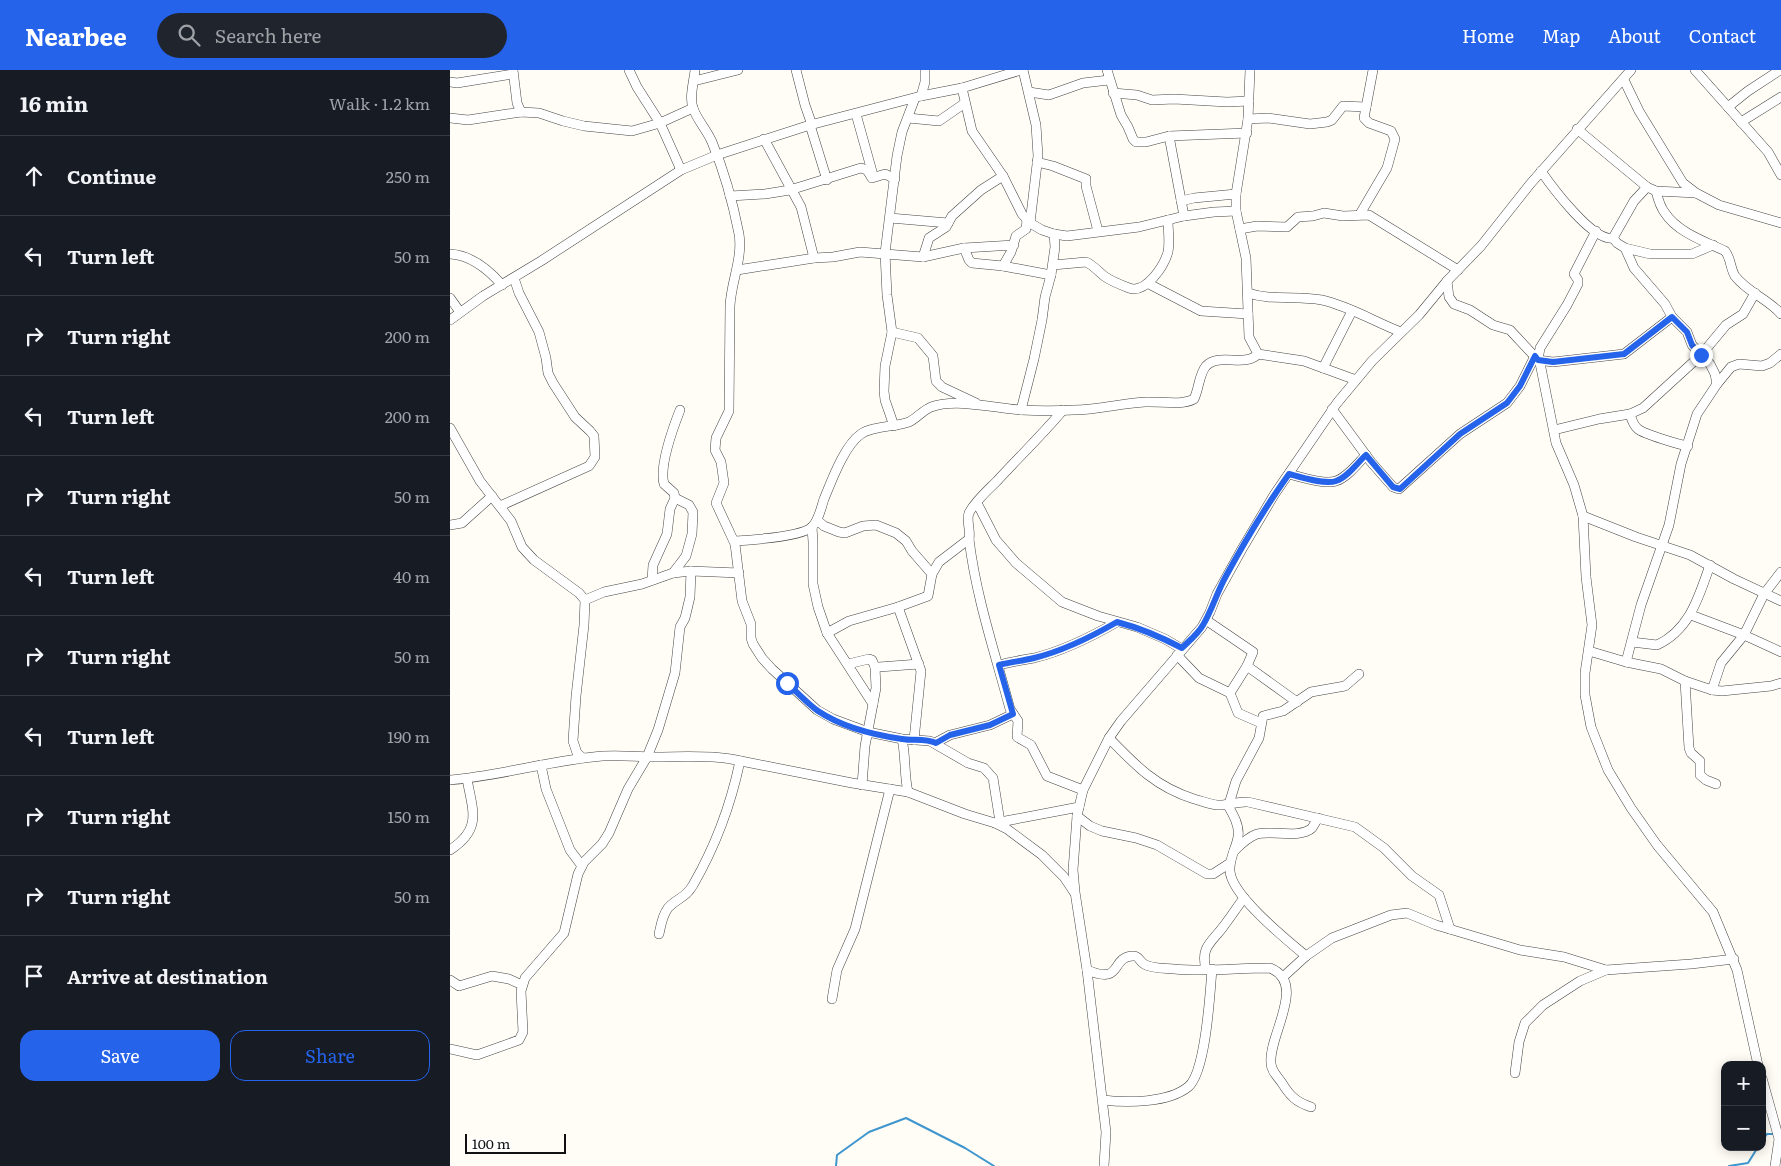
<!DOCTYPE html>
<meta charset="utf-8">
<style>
:root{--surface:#171b24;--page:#20242c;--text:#f1f3f6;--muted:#9ea1a6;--line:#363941;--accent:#2563eb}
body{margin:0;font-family:Literata,serif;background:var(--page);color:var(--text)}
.controls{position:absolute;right:15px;bottom:15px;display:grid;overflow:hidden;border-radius:10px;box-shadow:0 2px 12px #0003}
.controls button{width:45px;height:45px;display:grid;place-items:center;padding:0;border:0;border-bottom:1px solid var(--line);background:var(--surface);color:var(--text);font:25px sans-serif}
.scale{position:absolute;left:15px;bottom:12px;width:101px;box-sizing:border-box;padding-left:5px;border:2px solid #111;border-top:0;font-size:14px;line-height:18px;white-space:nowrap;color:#111;-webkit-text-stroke:4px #fff;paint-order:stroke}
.stop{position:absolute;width:15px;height:15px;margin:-11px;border:4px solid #2563eb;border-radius:50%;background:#fff}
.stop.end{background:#2563eb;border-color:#fff;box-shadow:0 1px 5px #0008}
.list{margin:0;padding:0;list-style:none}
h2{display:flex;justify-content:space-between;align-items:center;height:65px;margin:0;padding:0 20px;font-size:21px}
h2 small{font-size:16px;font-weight:400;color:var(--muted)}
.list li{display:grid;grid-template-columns:32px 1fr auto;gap:15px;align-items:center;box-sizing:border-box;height:80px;padding:0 20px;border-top:1px solid var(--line)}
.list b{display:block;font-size:19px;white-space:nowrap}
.list em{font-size:16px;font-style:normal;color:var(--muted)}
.actions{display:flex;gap:10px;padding:15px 20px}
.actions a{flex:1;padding:11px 0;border:1px solid var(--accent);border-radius:15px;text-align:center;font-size:18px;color:var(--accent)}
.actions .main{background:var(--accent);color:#fff}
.icon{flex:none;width:28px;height:28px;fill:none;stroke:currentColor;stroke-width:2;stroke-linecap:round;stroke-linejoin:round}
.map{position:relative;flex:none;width:1331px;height:1096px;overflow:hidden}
header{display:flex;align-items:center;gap:30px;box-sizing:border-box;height:70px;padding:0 25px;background:var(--accent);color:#fff}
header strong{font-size:24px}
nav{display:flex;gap:28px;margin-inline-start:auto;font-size:18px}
.search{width:350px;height:45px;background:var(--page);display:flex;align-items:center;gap:12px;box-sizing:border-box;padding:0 18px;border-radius:28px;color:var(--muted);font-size:19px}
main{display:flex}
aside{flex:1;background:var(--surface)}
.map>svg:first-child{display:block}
</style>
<header>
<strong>Nearbee</strong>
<div class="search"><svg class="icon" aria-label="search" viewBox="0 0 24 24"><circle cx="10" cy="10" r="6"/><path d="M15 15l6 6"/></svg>Search here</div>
<nav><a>Home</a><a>Map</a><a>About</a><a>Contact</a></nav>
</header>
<main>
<aside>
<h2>16 min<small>Walk · 1.2 km</small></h2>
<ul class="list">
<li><svg class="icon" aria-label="ahead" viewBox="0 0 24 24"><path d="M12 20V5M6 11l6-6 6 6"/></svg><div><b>Continue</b></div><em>250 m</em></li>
<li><svg class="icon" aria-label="left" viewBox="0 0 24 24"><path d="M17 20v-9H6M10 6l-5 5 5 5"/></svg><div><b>Turn left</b></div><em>50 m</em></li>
<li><svg class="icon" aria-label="right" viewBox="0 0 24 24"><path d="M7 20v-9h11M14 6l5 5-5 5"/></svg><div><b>Turn right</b></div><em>200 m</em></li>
<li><svg class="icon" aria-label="left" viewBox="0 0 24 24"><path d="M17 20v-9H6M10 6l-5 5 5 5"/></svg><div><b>Turn left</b></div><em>200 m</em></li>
<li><svg class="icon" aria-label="right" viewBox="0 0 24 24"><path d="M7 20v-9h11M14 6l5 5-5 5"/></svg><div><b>Turn right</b></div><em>50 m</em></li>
<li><svg class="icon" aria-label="left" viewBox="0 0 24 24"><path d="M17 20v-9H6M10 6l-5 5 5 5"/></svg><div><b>Turn left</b></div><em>40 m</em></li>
<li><svg class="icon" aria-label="right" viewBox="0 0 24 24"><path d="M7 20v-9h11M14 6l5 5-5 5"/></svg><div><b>Turn right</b></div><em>50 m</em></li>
<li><svg class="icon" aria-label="left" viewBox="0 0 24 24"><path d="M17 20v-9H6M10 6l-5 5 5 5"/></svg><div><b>Turn left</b></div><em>190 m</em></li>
<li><svg class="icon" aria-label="right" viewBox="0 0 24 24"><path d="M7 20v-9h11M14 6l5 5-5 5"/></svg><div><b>Turn right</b></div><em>150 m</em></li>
<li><svg class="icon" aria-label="right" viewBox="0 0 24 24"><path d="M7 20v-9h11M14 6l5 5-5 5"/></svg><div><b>Turn right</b></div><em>50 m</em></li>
<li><svg class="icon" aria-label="arrive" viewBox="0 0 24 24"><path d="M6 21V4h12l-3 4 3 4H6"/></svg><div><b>Arrive at destination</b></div></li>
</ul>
<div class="actions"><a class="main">Save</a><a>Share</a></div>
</aside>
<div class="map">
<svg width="1331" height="1096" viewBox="0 0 1331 1096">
<rect width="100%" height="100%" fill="#fffdf5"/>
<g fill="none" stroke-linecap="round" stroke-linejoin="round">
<!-- stream -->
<g stroke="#3f96cf" stroke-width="2">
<path d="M 1312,1071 L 1317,1064 L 1323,1064"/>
<path d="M 386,1096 L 387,1085 L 419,1062 L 456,1048 L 515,1078 L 544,1096"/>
<path d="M 1279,1096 L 1298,1093 L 1308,1077"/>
</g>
<defs>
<g id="minor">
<path d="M 63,0 L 67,33 L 71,42"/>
<path d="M 179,0 L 187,17 L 210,53 L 231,100"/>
<path d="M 245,0 C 244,11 239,27 243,38 C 247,50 257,60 262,72 C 274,101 283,133 289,164 C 293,188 281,212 280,236 L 279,341 L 266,368 L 265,380 L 271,392 L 274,413 L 266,433 L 285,474 L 292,531 L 301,554 L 301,568 L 303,574 L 312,588 L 322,599 L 367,640 L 383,649 L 418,662 L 452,669 L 480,671 L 518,693 L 534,698 L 543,708 L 550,752"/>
<path d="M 346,0 L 355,35 L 362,55"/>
<path d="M 573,0 L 586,55 L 588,86 L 580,153"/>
<path d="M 657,0 L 671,45 L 678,57 L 683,69 L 686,72 L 696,72 L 719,66 L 797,63"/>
<path d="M 800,0 L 798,49 L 786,124 L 786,141 L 796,188 L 799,267 L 808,284 L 854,291 L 906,310"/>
<path d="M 1245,0 L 1318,82 L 1331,105"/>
<path d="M 1174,10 L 1189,41 L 1233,113 L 1246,123 L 1269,135 L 1331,153"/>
<path d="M 244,11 L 288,0"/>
<path d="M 0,12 L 7,13 L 63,4"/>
<path d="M 512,18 L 522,61 L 553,106 L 572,144 L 580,153 L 592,160 L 604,164 L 617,166 L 689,157 L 734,146 L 764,142 L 786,141"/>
<path d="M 579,22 L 599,25 L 633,13 L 659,10"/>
<path d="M 663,23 L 687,25 L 702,30 L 724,29 L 777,32 L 799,31"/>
<path d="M 471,26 L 475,12 L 475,0"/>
<path d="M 1278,37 L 1298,21 L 1330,0"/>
<path d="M 406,44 L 423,105"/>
<path d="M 0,48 L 18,50 L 71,42 L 89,43 L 113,51 L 134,56 L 182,61 L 210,53 L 243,38"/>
<path d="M 458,48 L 489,51 L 515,33"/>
<path d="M 798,49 L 818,48 L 860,54 L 877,52 L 882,50 L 893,36 L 916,37"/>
<path d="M 1291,52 L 1331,27"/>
<path d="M 360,55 L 377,110"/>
<path d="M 1127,59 L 1197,117 L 1206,121 L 1246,123"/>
<path d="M 719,66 L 734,146"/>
<path d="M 314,69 L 351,137 L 364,188"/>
<path d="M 587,92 L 603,96 L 636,109 L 636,116 L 648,161"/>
<path d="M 1091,101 C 1102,117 1143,172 1163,168 L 1184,131 L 1197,117"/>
<path d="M 1206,121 C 1208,129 1210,137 1215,143 C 1227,162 1256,172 1275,181 C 1281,188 1280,198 1285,206 C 1297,222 1318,229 1331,244"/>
<path d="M 280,126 L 315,124 L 340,120 L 411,98 L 417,100 L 422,108 L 435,104 L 445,109"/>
<path d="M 731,131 L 744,128 L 786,124"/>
<path d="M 910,144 L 937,98 L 945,69 L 941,61 L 919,53 L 914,48 L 923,0"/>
<path d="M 440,148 L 498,153"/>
<path d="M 790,159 L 807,156 L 837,157 L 848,147 L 863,146 L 874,143 L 893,146 L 919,145 L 1008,200"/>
<path d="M 1146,161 L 1124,204 L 1128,210 L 1128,214 L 1117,235 L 1090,278 L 1088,290 L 1103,292 L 1174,284 L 1222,247"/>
<path d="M 1163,168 L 1167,173 L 1175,178 L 1200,184 L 1242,184 L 1263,175"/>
<path d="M 514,178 L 519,190 L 522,193 L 553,196 L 601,205"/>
<path d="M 1175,178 L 1184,198 L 1215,234 L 1222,247 L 1237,262 L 1242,275 L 1260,294 L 1265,304 L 1267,314"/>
<path d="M 0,184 C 21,185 38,199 52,215"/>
<path d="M 473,187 L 479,168 L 496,157 L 502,146 L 531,120 L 553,106"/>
<path d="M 603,195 L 636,192 C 643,195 648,201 654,206 C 661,211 671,215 679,218 C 696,224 714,196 718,182 C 720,172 718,160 718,150"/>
<path d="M 553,196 L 561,182 L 566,166 L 576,159 L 577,150"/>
<path d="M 287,200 L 364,188 L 383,187 L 410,182 L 473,187 L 514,178 L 564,175"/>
<path d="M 997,211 L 999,227 L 1004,234 L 1020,240 L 1043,255 L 1060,260 L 1088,290 L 1090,293 L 1106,373 L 1124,415 L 1133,446 L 1136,507 L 1142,555 L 1135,603 L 1135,625 L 1141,657 L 1158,700 L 1181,738 L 1207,775 L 1263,842 L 1287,900 L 1308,995"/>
<path d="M 699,214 L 751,241 L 798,244"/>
<path d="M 798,223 C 822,231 847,225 872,230 C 899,236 925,252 951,262"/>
<path d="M 0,228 L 10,242"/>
<path d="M 0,250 L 33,226 L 91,191 L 231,100 L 267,85 L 360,55 L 471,26 L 512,18 L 571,0"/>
<path d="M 442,262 L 468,268 L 483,286 L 486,311 L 492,317 L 526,333"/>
<path d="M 873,298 L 902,241"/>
<path d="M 882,339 L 921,392 L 943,417 L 949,419 L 1010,364 L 1057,333 L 1070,316 L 1085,286"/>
<path d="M 571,340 L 584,289 L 592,250 L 595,227 L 601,205 L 605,177 L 604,164"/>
<path d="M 1180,344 C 1182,350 1183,355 1188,359 C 1194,364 1230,375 1238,376"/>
<path d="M 444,356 L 435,330 L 434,321 L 435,296 L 442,262 L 437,225 L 435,183 L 447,86 L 452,62 L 465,28"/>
<path d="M 0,358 L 30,411 L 61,451 L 72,477 L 84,490 L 129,523 L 135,530 L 134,555 L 126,626 L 123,671 L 127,683 L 133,688"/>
<path d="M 1104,360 L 1149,349 L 1180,344 L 1193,338 L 1251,285 L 1276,255 L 1293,244 L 1305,223"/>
<path d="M 839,404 C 850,407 876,415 886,411 C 898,407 908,393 916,385"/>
<path d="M 527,433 L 546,470 L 566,493 L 612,532 L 648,546 L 687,557 L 715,569 L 732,579"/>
<path d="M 50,436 L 139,396 L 145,387 L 144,366 L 140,361 L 125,347 L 103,313 L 98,303 L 96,288 L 89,262 L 69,223 L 64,208"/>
<path d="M 1133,446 L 1186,467 L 1240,485 L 1284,509 L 1331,531"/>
<path d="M 367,450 L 374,456 L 389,462 L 395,463 L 413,456 L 426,455 L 446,463 L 456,471 L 462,481 L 482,504"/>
<path d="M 0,455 L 12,453 L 42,426"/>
<path d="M 362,457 L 363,472 L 363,514 L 368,537 L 377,563 L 423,634"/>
<path d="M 519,469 C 526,527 545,583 560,639 L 568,651 L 567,667 L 581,675 L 597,706 L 633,720"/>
<path d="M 285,471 C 301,470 351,467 362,457 C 369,450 371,438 374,429 C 382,410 394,376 411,364 C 422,356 445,357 459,352 C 467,348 472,341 481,337 C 506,328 544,338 571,340 C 589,341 606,341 624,340 C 648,340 672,333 695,332 C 710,331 731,336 744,329 C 749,319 749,304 756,296 C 769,282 795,298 808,284"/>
<path d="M 223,503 L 236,486 L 242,464 L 243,442 L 239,435 L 225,428"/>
<path d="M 202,510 L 203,495 L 217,464 L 220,439 L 225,428 L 224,423 L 214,414 C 209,396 223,358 230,340"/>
<path d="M 135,530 L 154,522 L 192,514 L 223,503 L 241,501 L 289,503"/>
<path d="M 448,537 L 471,601 L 464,670"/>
<path d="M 1241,545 L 1294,565 L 1331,582"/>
<path d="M 756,550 L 803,582 L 797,596 L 780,623"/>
<path d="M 377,563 L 399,551 L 448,537 L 478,526 L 482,504 L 489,492 L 519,469 C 521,461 516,450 519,443 C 525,431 538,420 547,411 C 569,387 592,365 613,340"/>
<path d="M 1182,572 L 1207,575 C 1240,560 1249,526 1260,495"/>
<path d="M 1139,581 L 1176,592 L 1211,599 L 1235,611 L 1262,620 L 1272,621 L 1321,616 L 1331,613"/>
<path d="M 727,585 L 749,608 L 780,623 L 788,643 L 811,653"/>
<path d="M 1176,592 L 1191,535 L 1219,455 L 1231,394 L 1247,344 L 1267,314 L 1281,297 L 1289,294 L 1312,296 L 1320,293 L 1331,284"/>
<path d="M 398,594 L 419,589 L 422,590 L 425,597 L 429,597 L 469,594"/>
<path d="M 549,595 C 560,592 572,590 584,588 C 613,581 641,567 667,552"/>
<path d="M 797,596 L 847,632"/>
<path d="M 1235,611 L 1239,678 L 1241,683 L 1250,691 L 1250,705 L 1256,710 L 1266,714"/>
<path d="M 1262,620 L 1271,593 L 1294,565 L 1314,524 L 1331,502"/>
<path d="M 659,668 C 686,696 706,717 744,729 C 752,731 759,734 767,735 C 777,736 787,731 798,732 L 905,757 L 934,778 L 962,806 L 989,825 L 1000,859"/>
<path d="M 452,669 C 456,687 454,705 458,722"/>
<path d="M 485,673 L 500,665 L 540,655 L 563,644"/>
<path d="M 91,695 L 96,719 L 120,780 L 132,796"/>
<path d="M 0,710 C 48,706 95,692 143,687 C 164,684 184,687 204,687 C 230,687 256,685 281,689 L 402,713 L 458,722 L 515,744 L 545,753 L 557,759 L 592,785 L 614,807 L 624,822"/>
<path d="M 412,715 L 415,676 L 426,618 L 425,597"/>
<path d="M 777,734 C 783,744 790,756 788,767 C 786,779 779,788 780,801 C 781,825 837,870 856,886"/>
<path d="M 779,734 L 786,711 L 809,668 L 813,646 L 833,641 L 861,622 L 895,616 L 909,604"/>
<path d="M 627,746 L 640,756 L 652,761 L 686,768 L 707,775 L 757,804 L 763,804 L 780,793"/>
<path d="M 545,753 L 629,737"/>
<path d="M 0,780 C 32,759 23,742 17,709"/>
<path d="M 784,781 C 790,775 798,767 807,764 C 821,760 850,769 862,758 C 864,755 866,751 868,748"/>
<path d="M 209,864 C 211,855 212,846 218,838 C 227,828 236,828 243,815 C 265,777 281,734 290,691"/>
<path d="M 756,899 C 750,877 762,872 773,857 C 780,848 787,837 794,828"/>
<path d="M 637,900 C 673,915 660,888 682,886 C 689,885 689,891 694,894 C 701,899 716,898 724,899 C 756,902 788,898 820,898 C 858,913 818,966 821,993 C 821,1001 828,1007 832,1013 C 840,1026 846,1032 861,1037"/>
<path d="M 833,907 L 856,886 L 882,868 L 941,845 L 957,843 L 986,855 L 1070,880 L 1114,887 L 1156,900"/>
<path d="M 0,910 L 9,916 L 42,906 L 59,909 L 72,915"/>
<path d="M 382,929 L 387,900 L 405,859 L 440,719"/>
<path d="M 0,979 L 27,985 L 69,970 L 73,962 L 71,921 L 75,908 L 114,863 L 128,804 L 134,792 L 152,774 L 159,763 L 178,719 L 197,687 L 208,660 L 225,603 L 230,557 L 235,548 L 240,527 L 241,501"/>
<path d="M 1065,1003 L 1069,972 L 1075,953 L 1093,935 L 1130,911 L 1156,900 L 1241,894 L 1284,889"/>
<path d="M 1312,1008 L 1329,1069 L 1325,1096"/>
<path d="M 653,1030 C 677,1033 718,1033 738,1017 C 756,1003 760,923 762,899"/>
<path d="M 654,1096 L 656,1062 L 637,900 L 625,822 L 623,800 L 627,746 L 633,720 L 659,668 L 671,651 L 752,557 L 760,542 L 767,524 L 792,479 L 824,425 L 887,333 L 922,291 L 969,245 L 997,211 L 1031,176 L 1081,113 L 1181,0"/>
</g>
</defs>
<!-- minor casing -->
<use href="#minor" stroke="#444" stroke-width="10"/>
<!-- minor -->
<use href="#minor" stroke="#fff" stroke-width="9"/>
</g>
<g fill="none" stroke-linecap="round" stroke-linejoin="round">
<!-- route -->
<path stroke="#2563eb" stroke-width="6" d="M 337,613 C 347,622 357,633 368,641 C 392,657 424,665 452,669 C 463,671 475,668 486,673 L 500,665 L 540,655 L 563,644 L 549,595 C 560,592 572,591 584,588 C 613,581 641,567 667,552 C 690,558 711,567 732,578 C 739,571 748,564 753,555 C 762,540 767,522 776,506 C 795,471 816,436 839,404 C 850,407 875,415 886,411 C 898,407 907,393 916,385 L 943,417 L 950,419 L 1010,364 L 1057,333 L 1070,316 L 1085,286 L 1088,290 L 1103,292 L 1174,284 L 1222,247 L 1237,262 L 1242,275 L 1251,285"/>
</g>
</svg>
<div class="controls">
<button>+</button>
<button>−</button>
</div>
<div class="scale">100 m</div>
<div class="stop" style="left:337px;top:613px"></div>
<div class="stop end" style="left:1251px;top:285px"></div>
</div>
</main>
